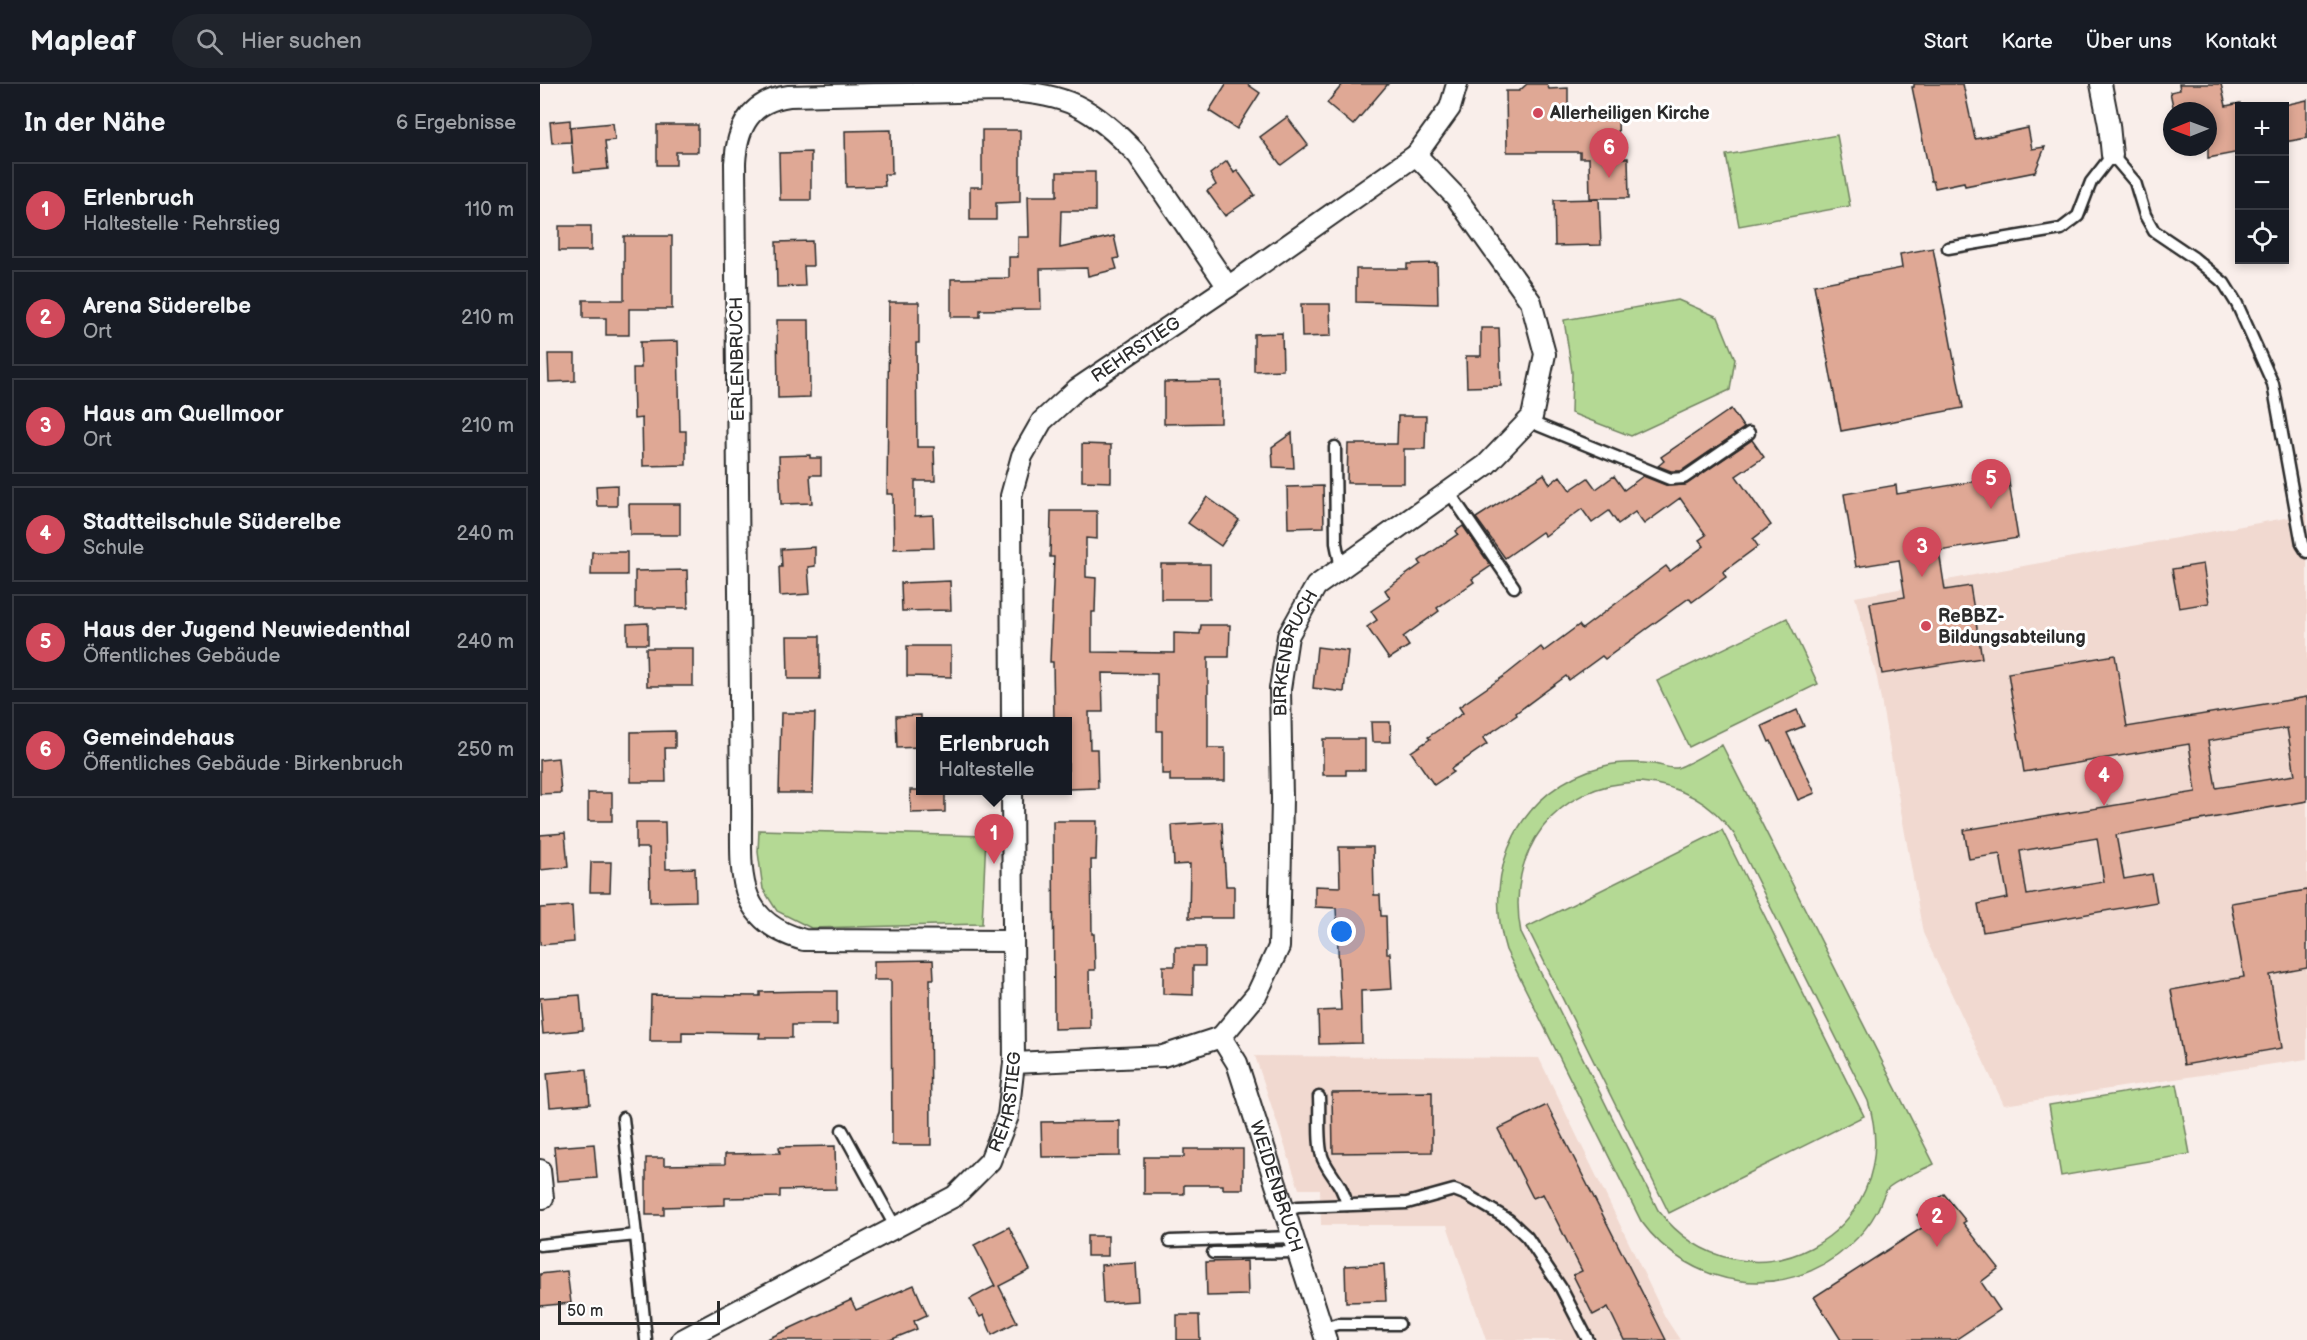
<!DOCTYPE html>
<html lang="de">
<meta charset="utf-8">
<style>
:root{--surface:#171b24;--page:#20242c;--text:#f1f3f6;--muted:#9ea1a6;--line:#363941;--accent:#d1495b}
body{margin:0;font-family:"Balsamiq Sans",sans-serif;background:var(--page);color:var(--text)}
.controls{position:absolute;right:18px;top:18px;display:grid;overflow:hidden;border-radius:0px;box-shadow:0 3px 9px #0003}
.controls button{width:54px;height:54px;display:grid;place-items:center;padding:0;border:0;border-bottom:2px solid var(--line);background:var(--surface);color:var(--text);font:30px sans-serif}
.compass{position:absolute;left:1623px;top:18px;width:54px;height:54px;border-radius:50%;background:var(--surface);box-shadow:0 3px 9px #0003;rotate:269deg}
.scale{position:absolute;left:18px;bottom:15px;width:162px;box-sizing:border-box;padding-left:6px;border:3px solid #2b2b2b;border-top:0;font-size:16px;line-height:21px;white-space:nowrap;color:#2b2b2b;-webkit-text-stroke:4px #fff;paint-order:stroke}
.you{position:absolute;left:802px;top:848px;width:21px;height:21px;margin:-15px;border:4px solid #fff;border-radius:50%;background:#1a73e8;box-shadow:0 0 0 9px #1a73e833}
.badge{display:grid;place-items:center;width:39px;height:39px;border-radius:50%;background:var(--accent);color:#fff;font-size:20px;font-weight:700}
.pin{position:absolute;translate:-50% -50px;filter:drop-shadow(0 2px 3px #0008)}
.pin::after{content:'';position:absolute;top:32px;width:21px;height:18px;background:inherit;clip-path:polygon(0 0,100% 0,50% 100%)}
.popup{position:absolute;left:376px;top:633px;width:156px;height:78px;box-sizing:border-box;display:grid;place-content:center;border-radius:0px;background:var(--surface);filter:drop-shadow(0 2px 4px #0005);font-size:20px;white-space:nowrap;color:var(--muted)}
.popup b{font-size:22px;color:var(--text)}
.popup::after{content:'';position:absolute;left:50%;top:100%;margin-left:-12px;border:12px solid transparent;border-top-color:var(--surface)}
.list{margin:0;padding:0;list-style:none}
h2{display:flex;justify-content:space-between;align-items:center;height:78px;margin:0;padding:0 24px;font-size:26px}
h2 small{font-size:20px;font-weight:400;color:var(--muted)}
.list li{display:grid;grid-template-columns:39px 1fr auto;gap:18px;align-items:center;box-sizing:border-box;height:96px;margin:0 12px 12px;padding:0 12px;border:2px solid var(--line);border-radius:0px}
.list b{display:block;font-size:22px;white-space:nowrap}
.list p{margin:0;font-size:20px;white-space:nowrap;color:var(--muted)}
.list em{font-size:20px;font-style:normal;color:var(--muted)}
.icon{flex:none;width:33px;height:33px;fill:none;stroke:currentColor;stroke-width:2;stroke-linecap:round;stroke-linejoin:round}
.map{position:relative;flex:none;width:1767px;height:1256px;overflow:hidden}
header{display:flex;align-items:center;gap:36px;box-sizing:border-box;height:84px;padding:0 30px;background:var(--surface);border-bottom:2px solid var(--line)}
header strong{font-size:28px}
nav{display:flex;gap:33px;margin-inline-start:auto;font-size:21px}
.search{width:420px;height:54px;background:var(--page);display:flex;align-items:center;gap:15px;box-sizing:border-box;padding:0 21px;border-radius:33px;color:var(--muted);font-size:22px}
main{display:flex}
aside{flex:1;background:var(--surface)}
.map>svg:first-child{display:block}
</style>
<header>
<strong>Mapleaf</strong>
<div class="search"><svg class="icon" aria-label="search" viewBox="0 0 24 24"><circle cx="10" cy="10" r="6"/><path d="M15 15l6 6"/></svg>Hier suchen</div>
<nav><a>Start</a><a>Karte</a><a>Über uns</a><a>Kontakt</a></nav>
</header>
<main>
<aside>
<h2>In der Nähe<small>6 Ergebnisse</small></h2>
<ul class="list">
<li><span class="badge">1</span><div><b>Erlenbruch</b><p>Haltestelle · Rehrstieg</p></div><em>110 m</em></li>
<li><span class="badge">2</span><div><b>Arena Süderelbe</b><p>Ort</p></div><em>210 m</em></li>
<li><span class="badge">3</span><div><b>Haus am Quellmoor</b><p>Ort</p></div><em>210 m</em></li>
<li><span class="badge">4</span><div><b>Stadtteilschule Süderelbe</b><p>Schule</p></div><em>240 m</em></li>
<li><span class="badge">5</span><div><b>Haus der Jugend Neuwiedenthal</b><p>Öffentliches Gebäude</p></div><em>240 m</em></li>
<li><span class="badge">6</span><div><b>Gemeindehaus</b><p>Öffentliches Gebäude · Birkenbruch</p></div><em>250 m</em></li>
</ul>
</aside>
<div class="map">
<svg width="1767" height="1256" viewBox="0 0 1767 1256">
<rect width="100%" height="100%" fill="#f9eeea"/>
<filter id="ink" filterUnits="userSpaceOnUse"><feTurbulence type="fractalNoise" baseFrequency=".0167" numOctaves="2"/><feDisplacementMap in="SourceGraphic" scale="12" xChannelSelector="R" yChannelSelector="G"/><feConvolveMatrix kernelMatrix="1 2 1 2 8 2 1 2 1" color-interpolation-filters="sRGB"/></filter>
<g filter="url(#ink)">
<!-- built -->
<g fill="#f1d9d0">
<path d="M 1767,430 L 1767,975 L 1464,1021 L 1383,849 L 1337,594 L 1315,513 Z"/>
<path d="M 715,972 L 999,974 L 1125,1233 L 1140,1256 L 946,1256 L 907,1141 L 781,1141 L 780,1105 L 759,1105 Z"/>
</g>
<!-- green -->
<g fill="#b4d994" stroke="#708260" stroke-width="1.5" fill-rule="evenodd">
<path d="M 1297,51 L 1310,122 L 1199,142 L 1186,71 Z"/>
<path d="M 1138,216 L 1178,233 L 1195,275 L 1190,306 L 1091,352 L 1031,329 L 1032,288 L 1024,236 Z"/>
<path d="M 1247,534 L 1278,600 L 1149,663 L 1117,597 Z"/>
<path d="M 1182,661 L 1394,1080 C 1380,1087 1362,1093 1349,1103 C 1344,1107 1341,1120 1337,1127 C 1330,1140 1320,1152 1309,1162 C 1245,1220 1150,1205 1101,1137 L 966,866 C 941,786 980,703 1064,682 C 1080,678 1097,678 1114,680 C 1121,681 1131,685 1137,684 C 1148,681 1171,666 1182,661 ZM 1100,698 C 1139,701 1171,718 1194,750 L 1328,1017 C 1370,1151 1204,1238 1118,1126 L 981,849 C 965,768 1015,699 1100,698 Z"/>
<path d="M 219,746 L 446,752 L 442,840 L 271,844 L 237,827 L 223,805 L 218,768 Z"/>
<path d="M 1182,746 L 1324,1032 L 1129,1129 L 987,843 Z"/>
<path d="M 1637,1000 L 1650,1070 L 1521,1092 L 1509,1021 Z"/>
</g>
<!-- building -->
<g fill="#dfa895" stroke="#2b2b2b" stroke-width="1.5" fill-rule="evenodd">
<path d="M 686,0 L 707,0 L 720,9 L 697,45 L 669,27 Z"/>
<path d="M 803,0 L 848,0 L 813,41 L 787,19 Z"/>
<path d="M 987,0 L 1007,0 L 1009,5 L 1028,4 L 1028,36 L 1078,35 L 1079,74 L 1088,74 L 1089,114 L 1050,114 L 1049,74 L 1040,74 L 1040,68 L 967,68 L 966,7 L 979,7 Z"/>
<path d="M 1374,0 L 1423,0 L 1435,55 L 1488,44 L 1492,65 L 1505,63 L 1495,88 L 1425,102 L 1424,98 L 1395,104 L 1393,97 L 1391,97 L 1372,3 L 1374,3 Z"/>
<path d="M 1639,0 L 1681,0 L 1686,22 L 1700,19 L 1700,68 L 1668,74 L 1668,27 L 1634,27 L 1630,8 L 1640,6 Z"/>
<path d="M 1767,16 L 1767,54 L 1744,58 L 1744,21 Z"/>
<path d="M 747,33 L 768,61 L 741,81 L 720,53 Z"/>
<path d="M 30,36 L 31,58 L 12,59 L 10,38 Z"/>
<path d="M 73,39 L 75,56 L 65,57 L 68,85 L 34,88 L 30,43 Z"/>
<path d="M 117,41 L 158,41 L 158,68 L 136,68 L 136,81 L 117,81 Z"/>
<path d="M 351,46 L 352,90 L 344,90 L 345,102 L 306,103 L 305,47 Z"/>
<path d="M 442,46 L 480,46 L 480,118 L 456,119 L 456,136 L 430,136 L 430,103 L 442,103 Z"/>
<path d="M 271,68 L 271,116 L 240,116 L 239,69 Z"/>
<path d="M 687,77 L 694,89 L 697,86 L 715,111 L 685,132 L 667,107 L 676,101 L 670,90 Z"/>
<path d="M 517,88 L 555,88 L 555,127 L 521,127 L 520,164 L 574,152 L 579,174 L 574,175 L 577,185 L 548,192 L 547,184 L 500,185 L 501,225 L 440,226 L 440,233 L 411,233 L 411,195 L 469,194 L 469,173 L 478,173 L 478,153 L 489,153 L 488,112 L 517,112 Z"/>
<path d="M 1059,115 L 1061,161 L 1015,162 L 1014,116 Z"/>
<rect x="19" y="142" width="32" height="25"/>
<path d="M 84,152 L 132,152 L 132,225 L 89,225 L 89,251 L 66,251 L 66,234 L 43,234 L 43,216 L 84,216 Z"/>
<path d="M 272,157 L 273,182 L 264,182 L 265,202 L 237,203 L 236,158 Z"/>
<path d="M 1393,164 L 1423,324 L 1301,347 L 1274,201 L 1362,184 L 1360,170 Z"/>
<path d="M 897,179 L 898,220 L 816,218 L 816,185 L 867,185 L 867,180 Z"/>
<path d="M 349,218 L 379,218 L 379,259 L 376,259 L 377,363 L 394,363 L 395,397 L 375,397 L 375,432 L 393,431 L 394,464 L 354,465 L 353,410 L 347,410 Z"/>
<path d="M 761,220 L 790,220 L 791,252 L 762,253 Z"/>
<path d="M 237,236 L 269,236 L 270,313 L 238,314 Z"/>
<path d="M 941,244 L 959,244 L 961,302 L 927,303 L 926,272 L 941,272 Z"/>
<path d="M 742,249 L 743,286 L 714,287 L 714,250 Z"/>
<path d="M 138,257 L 140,347 L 146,347 L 146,381 L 103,382 L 102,334 L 94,335 L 93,284 L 101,284 L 100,258 Z"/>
<path d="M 8,270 L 35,270 L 35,297 L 9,298 Z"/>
<path d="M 681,297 L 681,339 L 624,340 L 624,298 Z"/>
<path d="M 1191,325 L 1204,344 L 1141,387 L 1131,387 L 1118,382 L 1124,377 L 1121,373 Z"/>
<path d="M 858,332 L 886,332 L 885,365 L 864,365 L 864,399 L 807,399 L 808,360 L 857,360 Z"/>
<path d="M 752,349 L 754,384 L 733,383 L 732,363 Z"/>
<path d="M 1212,356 L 1224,373 L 1196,392 L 1231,441 L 1213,455 L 1218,462 L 1183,488 L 1186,493 L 1152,518 L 1149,514 L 1065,575 L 1062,572 L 1029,596 L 1026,592 L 976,629 L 977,631 L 943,654 L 947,660 L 911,685 L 913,688 L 894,701 L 871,668 L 890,655 L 888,653 L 923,629 L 919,623 L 967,590 L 1001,563 L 1004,567 L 1039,541 L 1042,545 L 1126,482 L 1130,487 L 1164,462 L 1159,456 L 1166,451 L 1140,414 L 1104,440 L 1095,428 L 1078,440 L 1069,427 L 1052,439 L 1042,425 L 1005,452 L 1002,448 L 965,474 L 936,434 L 1004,390 L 1010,400 L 1020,392 L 1030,406 L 1048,394 L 1056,405 L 1074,392 L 1084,406 L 1103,392 L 1128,402 L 1145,401 Z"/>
<path d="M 542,360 L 571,361 L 571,398 L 542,397 Z"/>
<path d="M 270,371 L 270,374 L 281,374 L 281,391 L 270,391 L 272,419 L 241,420 L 239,372 Z"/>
<path d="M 1468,392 L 1478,454 L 1399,467 L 1405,506 L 1430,502 L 1442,574 L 1342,590 L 1330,519 L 1365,513 L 1359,476 L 1316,483 L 1304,410 L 1356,401 L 1357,410 Z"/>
<path d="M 77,401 L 77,422 L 57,422 L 56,402 Z"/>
<path d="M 783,402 L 784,443 L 748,444 L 747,403 Z"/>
<path d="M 667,413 L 699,436 L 681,462 L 648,439 Z"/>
<path d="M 89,420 L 140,420 L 140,451 L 90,451 Z"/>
<path d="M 511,427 L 557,427 L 557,455 L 546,454 L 546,493 L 556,494 L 555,528 L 552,528 L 552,568 L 634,569 L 634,549 L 660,550 L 661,541 L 690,541 L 689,573 L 668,573 L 668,664 L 685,664 L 685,697 L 630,697 L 630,690 L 622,690 L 622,647 L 617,647 L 617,590 L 562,589 L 563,628 L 549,628 L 550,665 L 557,665 L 558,704 L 528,705 L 528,638 L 514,638 L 513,578 L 510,578 L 514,473 L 510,473 Z"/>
<path d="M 923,442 L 951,482 L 932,495 L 934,498 L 897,524 L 899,527 L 863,553 L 869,562 L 849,575 L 827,543 L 837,536 L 831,527 L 850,514 L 845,506 L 881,480 L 879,477 L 918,450 L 916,447 Z"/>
<path d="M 275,463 L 275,482 L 268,483 L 270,510 L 240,512 L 239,483 L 242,483 L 241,465 Z"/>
<path d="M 52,468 L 87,468 L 87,491 L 51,491 Z"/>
<rect x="621" y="480" width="49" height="35"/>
<path d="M 1663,480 L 1669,519 L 1639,524 L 1632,485 Z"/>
<path d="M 147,486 L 148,524 L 95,524 L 95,487 Z"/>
<path d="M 410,497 L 411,526 L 362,527 L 361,499 Z"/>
<path d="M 108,539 L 108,560 L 87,560 L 87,540 Z"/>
<path d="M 247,552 L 280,552 L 280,595 L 248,595 Z"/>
<path d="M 367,562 L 411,562 L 411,593 L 367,592 Z"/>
<path d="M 777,563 L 808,567 L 804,608 L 773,604 Z"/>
<path d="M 106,564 L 153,564 L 153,602 L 107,602 Z"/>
<path d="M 1575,571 L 1587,643 L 1767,613 L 1767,717 L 1576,751 L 1584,795 L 1612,790 L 1617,818 L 1443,848 L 1438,820 L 1468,814 L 1460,770 L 1429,775 L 1424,746 L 1656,708 L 1649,660 L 1484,688 L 1468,589 ZM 1747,644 L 1755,691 L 1676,704 L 1668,657 ZM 1557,754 L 1564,798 L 1487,811 L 1480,767 Z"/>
<path d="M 1257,626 L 1264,642 L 1247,649 L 1275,709 L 1258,716 L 1231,657 L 1229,658 L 1222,642 Z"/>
<path d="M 241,629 L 275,629 L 273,709 L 239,709 Z"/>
<path d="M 381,631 L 381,663 L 357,664 L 356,632 Z"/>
<path d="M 831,638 L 850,638 L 851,658 L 832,658 Z"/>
<path d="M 135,647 L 135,664 L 125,664 L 126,698 L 91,698 L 91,648 Z"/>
<path d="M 783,655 L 825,655 L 825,686 L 806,686 L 806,691 L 783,691 Z"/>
<path d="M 18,674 L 21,709 L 0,710 L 0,676 Z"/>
<path d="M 370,706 L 405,706 L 405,728 L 371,729 Z"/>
<rect x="48" y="709" width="24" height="28"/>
<path d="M 513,737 L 557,737 L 556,776 L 551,776 L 552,850 L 554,850 L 555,886 L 549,886 L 550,944 L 514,945 Z"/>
<path d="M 96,738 L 125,738 L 126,785 L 155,784 L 156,817 L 110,818 L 109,764 L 96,764 Z"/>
<path d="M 682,738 L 686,802 L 694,802 L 694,834 L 649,834 L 650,780 L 634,781 L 632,741 Z"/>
<path d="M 25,749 L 28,783 L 0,786 L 0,751 Z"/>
<path d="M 799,763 L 833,763 L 834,811 L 840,811 L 841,832 L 846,832 L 847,869 L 850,869 L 852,905 L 821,907 L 822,959 L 779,960 L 778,927 L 801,926 L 796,824 L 775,823 L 775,802 L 800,803 Z"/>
<path d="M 51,778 L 71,778 L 70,808 L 50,808 Z"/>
<path d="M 1767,806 L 1767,884 L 1730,891 L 1742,964 L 1644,981 L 1631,906 L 1704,893 L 1691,819 Z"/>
<path d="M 32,822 L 34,858 L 0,861 L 0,824 Z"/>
<path d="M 635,863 L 665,863 L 665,882 L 653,882 L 653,911 L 623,910 L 623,882 L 635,882 Z"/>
<path d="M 393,876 L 394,895 L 390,895 L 391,1061 L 352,1061 L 351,896 L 334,896 L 334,877 Z"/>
<path d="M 269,907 L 297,907 L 297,941 L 252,941 L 252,954 L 219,954 L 220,949 L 142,948 L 142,957 L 110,957 L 111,911 L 220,912 L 220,908 Z"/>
<path d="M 40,911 L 43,946 L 3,950 L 0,914 Z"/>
<path d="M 47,985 L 50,1020 L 10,1023 L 7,989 Z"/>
<path d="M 892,1008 L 892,1068 L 793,1069 L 792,1009 Z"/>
<path d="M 1007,1021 L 1117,1238 L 1126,1256 L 1084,1256 L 1068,1223 L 1053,1231 L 1033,1191 L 1042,1187 L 1003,1110 L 993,1114 L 958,1045 Z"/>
<path d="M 580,1037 L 580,1072 L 502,1073 L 501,1038 Z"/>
<path d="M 54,1060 L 57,1094 L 17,1097 L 14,1063 Z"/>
<path d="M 295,1062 L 296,1105 L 240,1106 L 240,1113 L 185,1114 L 185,1121 L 124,1123 L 124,1131 L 106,1131 L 106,1074 L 124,1074 L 124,1081 L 185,1080 L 185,1070 L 240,1069 L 239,1063 Z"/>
<path d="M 644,1065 L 703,1065 L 703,1105 L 683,1105 L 683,1101 L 644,1101 L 644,1110 L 604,1110 L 604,1073 L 644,1073 Z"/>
<path d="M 1404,1110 L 1426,1137 L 1423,1139 L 1459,1184 L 1441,1198 L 1460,1226 L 1415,1256 L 1301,1256 L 1274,1213 L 1385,1142 L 1377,1131 Z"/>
<path d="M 469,1143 L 490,1186 L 459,1202 L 477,1238 L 452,1251 L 444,1231 L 440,1233 L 430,1215 L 455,1202 L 434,1161 Z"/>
<rect x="547" y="1152" width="21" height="20"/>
<path d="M 707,1177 L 708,1211 L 667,1212 L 666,1178 Z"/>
<path d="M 596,1179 L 598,1217 L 563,1219 L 561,1181 Z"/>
<path d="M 844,1180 L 846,1217 L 806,1218 L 805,1182 Z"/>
<path d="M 27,1187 L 31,1219 L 0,1222 L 0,1190 Z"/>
<path d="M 374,1201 L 387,1231 L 374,1237 L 377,1245 L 350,1256 L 225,1256 L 311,1216 L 316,1226 Z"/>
<path d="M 637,1231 L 659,1231 L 660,1256 L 637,1256 Z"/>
</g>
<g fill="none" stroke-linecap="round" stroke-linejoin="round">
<defs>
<g id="lane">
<path d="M 1408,164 L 1521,145 L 1538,132 L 1551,98 L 1572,71 L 1595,98 L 1605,131 L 1614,147 L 1654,174 L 1684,199 L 1697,220 L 1733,300 L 1762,460 L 1767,468"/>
<path d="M 988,337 L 1130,395 L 1144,394 L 1209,349"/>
<path d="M 795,363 L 796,459 L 801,484"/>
<path d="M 909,408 L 974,503"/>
<path d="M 779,1013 C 780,1029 777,1061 783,1075 C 792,1094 802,1099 807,1121"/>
<path d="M 83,1034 L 96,1151"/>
<path d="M 302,1046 L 356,1144"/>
<path d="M 745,1127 L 758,1123 L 867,1119 L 914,1106 L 927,1111 L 969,1136 L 987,1153 L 1021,1204 L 1048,1256"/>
<path d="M 630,1157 L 753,1153"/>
<path d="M 0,1161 L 96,1151 L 106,1256"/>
<path d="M 673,1169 L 758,1168"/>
<path d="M 782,1244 L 798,1240 L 859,1240"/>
</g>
<g id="street">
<path d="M 1561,0 L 1569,41 L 1572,71"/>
<path id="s1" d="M 472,638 L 471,412 L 482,372 L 502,337 L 537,305 L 688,203 L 876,71 L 910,24 L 917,0"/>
<path d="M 472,857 L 264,856 C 191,836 202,784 201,722 L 195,79 C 197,43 210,17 249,12 L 458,7 C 525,8 552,23 598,71 L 688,203"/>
<path id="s2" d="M 681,953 L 697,979 L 786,1256"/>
<path id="s3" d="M 474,979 L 623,972 L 681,953 L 717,910 L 739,863 L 742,715 L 740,605 L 748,552 L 776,502 L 946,381 L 992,333 L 1005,270 L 991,218 L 916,113 L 876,71"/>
<path d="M 0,1086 L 3,1114"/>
<path id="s4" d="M 142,1256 L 415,1112 L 450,1077 L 468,1032 L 474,979 L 472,706"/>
</g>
</defs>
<!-- lane casing -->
<use href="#lane" stroke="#2b2b2b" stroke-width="15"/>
<!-- street casing -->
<use href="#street" stroke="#2b2b2b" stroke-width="24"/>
<!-- lane -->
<use href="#lane" stroke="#fff" stroke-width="10"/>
<!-- street -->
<use href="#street" stroke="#fff" stroke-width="20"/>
</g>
</g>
<!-- markers -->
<g fill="#d1495b" stroke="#fff" stroke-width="2">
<circle cx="998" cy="29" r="6"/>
<circle cx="1386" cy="542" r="6"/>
</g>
<g text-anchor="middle" stroke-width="6" stroke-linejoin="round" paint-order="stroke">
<!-- poi labels -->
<g font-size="18" font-weight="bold" fill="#2b2b2b" stroke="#fff" text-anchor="start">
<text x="1010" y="35">Allerheiligen Kirche</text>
<text x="1398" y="538">ReBBZ-<tspan x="1398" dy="21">Bildungsabteilung</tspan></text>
</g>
<!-- street labels -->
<g font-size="18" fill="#2b2b2b" stroke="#fff">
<text dy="6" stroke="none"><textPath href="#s1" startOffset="426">REHRSTIEG</textPath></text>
<text transform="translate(197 275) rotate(-91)" y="6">ERLENBRUCH</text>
<text dy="6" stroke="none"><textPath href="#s3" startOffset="615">BIRKENBRUCH</textPath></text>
<text dy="6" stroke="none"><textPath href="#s4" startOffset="420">REHRSTIEG</textPath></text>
<text dy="6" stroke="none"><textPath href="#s2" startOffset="160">WEIDENBRUCH</textPath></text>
</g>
</g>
</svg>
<div class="controls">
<button>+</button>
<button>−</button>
<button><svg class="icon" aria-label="locate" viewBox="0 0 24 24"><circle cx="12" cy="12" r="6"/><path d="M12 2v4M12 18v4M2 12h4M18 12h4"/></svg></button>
</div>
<svg class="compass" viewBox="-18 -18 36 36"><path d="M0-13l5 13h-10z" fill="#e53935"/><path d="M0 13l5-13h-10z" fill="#9ea1a6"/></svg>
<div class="scale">50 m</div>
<div class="you"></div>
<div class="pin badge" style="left:454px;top:780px">1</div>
<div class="popup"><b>Erlenbruch</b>Haltestelle</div>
<div class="pin badge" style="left:1397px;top:1163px">2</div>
<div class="pin badge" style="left:1382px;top:493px">3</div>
<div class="pin badge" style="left:1564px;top:722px">4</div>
<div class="pin badge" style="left:1451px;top:425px">5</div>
<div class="pin badge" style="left:1069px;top:94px">6</div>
</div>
</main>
